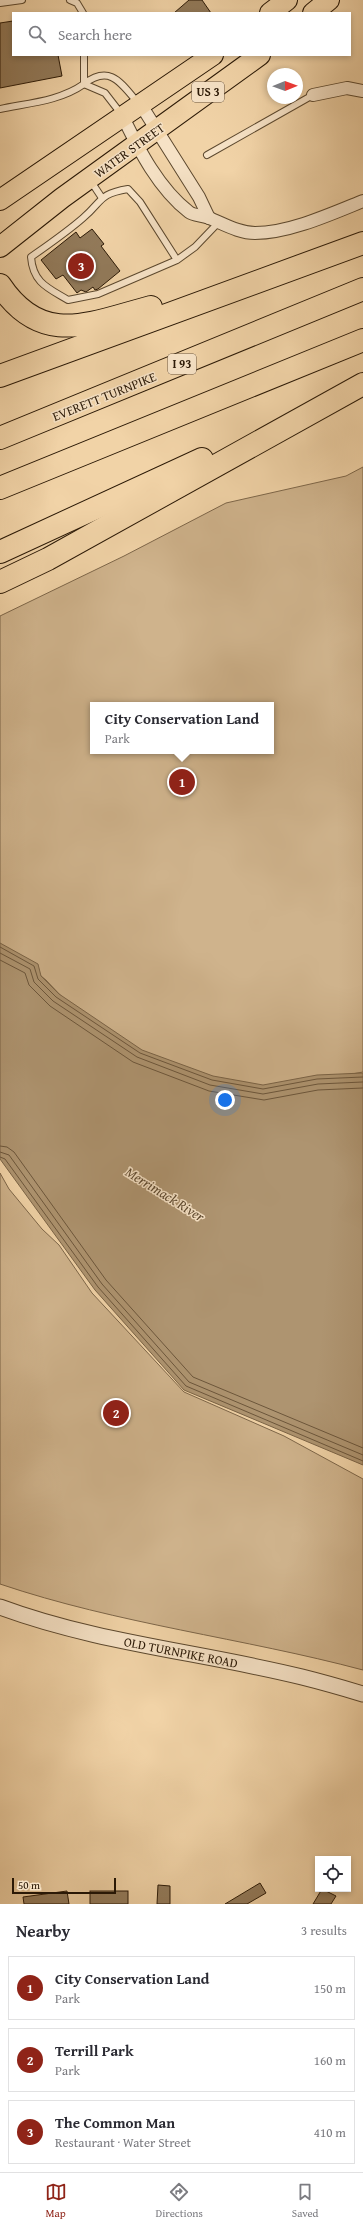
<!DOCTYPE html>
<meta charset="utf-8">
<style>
:root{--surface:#fff;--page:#f2f2f3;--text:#2b2b33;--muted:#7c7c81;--line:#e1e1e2;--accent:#8f2418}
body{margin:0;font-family:"Gentium Book Plus",serif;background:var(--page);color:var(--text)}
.controls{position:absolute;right:12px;bottom:12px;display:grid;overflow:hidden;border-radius:0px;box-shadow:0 2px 6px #0003}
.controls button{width:36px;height:36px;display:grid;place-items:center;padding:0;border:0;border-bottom:1px solid var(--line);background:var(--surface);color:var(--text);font:20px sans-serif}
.compass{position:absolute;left:267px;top:68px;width:36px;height:36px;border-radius:50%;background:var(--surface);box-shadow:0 2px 6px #0003;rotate:89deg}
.scale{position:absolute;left:12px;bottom:10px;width:104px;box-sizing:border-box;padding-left:4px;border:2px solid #2b1906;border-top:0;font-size:11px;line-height:14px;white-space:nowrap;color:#2b1906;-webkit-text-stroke:3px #f6e2c6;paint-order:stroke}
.you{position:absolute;left:225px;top:1100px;width:14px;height:14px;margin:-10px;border:3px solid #fff;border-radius:50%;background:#1a73e8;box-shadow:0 0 0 6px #1a73e833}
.badge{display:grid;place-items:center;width:26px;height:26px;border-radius:50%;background:var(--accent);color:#fff;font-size:13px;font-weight:700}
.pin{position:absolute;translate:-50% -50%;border:2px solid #fff;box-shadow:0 1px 4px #0006}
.popup{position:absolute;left:90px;top:702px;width:184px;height:52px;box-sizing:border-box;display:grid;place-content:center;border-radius:0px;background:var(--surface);filter:drop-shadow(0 1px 3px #0005);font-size:13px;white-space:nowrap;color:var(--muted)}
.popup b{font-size:15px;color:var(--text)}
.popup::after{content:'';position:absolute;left:50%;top:100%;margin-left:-8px;border:8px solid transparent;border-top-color:var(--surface)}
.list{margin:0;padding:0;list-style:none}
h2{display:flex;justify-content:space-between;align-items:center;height:52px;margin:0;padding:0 16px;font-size:17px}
h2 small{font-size:13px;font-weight:400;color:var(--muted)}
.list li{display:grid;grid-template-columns:26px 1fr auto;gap:12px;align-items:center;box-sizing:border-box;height:64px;margin:0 8px 8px;padding:0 8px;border:1px solid var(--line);border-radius:0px}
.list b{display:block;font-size:15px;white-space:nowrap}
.list p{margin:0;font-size:13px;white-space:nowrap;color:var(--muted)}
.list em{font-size:13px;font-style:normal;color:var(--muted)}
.icon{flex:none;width:22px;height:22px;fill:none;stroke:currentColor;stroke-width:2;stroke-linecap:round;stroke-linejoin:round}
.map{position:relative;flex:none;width:363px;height:1904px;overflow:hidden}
.search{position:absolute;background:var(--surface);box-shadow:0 2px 6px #0003;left:12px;right:12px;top:12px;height:44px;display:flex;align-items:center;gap:10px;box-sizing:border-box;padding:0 14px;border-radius:0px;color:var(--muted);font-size:15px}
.sheet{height:268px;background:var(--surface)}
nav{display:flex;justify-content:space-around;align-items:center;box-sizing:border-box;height:56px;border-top:1px solid var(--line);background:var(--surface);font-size:11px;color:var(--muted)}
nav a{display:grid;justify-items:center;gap:2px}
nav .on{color:var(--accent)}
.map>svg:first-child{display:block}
</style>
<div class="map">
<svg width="363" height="1904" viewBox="0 0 363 1904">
<rect width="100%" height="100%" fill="#f1d3a7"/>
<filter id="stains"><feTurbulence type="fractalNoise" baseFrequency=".005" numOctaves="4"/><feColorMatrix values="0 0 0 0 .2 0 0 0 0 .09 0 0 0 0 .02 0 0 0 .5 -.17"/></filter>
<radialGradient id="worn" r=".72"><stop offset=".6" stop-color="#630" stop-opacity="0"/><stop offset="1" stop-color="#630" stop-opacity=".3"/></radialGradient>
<!-- green -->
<g fill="#cfb38c" stroke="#7d6649" fill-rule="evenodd">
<path d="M 363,467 L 363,1072 L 273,1088 L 174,1079 L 82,1018 L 46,980 L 12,952 L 0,948 L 0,616 L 124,556 L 226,503 L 346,476 ZM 93,705 L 271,705 L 271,751 L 93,751 Z"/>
<path d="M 0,1173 L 9,1189 L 42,1229 L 59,1245 L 92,1293 L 184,1392 L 284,1436 L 363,1479 L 363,1670 C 243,1638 118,1624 0,1584 Z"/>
</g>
<!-- water -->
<path fill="#ae9470" stroke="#7a6346" d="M 0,943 L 38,964 L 41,976 L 59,994 L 142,1050 L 213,1076 L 263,1085 L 317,1075 L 363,1073 L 363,1465 L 184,1390 L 95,1290 L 0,1159 Z"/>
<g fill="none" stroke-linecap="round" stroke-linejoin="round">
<!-- shore -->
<g stroke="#6c563b" stroke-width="1">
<path d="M 0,947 L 34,966 L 38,979 L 56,997 L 140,1053 L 212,1080 L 263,1089 L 317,1079 L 363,1077"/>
<path d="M 0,953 L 30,969 L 34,982 L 53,1001 L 137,1057 L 210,1085 L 263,1094 L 318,1084 L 363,1082"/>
<path d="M 0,960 L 25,973 L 29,985 L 50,1006 L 133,1062 L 209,1091 L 264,1100 L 318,1090 L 363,1088"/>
<path d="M 0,1146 L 7,1147 L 14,1152 L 106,1280 L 193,1377 L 363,1448"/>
<path d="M 0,1152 L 9,1155 L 102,1284 L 189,1382 L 363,1455"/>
<path d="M 0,1157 L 5,1159 L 98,1287 L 186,1386 L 363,1461"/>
</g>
</g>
<!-- building -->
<g fill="#927a5a" stroke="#2b1906">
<path d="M 189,0 L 202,0 L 211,13 L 174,13 Z"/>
<path d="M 13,21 L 13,55 L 58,55 L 62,76 L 0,88 L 0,23 Z"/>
<path d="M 92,229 L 104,244 L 101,246 L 120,271 L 98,289 L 95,290 L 93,287 L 86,292 L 81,290 L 77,293 L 63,275 L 56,279 L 41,260 L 76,232 L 80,238 Z"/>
<path d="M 260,1883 L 266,1893 L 247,1904 L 225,1904 Z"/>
<path d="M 158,1885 L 170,1886 L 170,1904 L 157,1904 Z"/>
<path d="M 322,1889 L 336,1896 L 331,1904 L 313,1904 Z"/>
<path d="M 67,1891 L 69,1904 L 24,1904 L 23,1897 Z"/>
<rect x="90" y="1891" width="38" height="13"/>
</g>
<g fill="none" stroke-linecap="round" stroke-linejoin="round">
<defs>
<g id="service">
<path d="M 70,0 L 77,3 L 83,13"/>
<path d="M 0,3 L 22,0"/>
<path d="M 84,84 C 110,64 121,83 138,103"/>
<path d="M 84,84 L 105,93 L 122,115"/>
<path d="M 0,109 C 29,103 60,101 84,84 L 84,55"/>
<path d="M 207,155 L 313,95"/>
<path d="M 90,180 L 102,198"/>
<path d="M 177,260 L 140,202 L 128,189 C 98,194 103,201 83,218 C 67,232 48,245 31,257 C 33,283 48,288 68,300 L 98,294 L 177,260 L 195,247 L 218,223"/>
</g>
<g id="minor">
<path d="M 313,95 L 347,88 L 363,91"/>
<path d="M 141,105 L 199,197 L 209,218"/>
<path d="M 123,117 C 139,150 159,189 189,212 C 194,216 203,215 209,218 C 224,224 239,233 255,233 C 289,233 331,214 363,201"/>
</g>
<path id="tertiary" d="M 0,1607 C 97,1643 201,1652 302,1677 C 322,1682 343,1688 363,1694"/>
<g id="primary">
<path d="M 270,13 L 287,0"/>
<path d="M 313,13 L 329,0"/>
<path d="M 0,200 L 213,55"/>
<path d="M 0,247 L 62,198 L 260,55"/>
</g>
<g id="motorway">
<path d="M 0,285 C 42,348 90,323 151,307"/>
<path d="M 0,376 L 363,243"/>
<path d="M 0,438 L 363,289"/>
<path d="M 0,488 L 363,340"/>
<path d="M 0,552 L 202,459"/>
<path d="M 0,582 L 48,559 L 363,384"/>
</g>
</defs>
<!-- service casing -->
<use href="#service" stroke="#5c482e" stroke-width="8"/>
<!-- minor casing -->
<use href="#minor" stroke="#5c482e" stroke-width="14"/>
<!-- tertiary casing -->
<use href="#tertiary" stroke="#5c482e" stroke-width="17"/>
<!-- primary casing -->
<use href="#primary" stroke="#2b1906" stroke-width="22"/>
<!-- motorway casing -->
<use href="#motorway" stroke="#2b1906" stroke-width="24"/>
<!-- service -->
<use href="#service" stroke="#f6e2c6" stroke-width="6"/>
<!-- minor -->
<use href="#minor" stroke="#f6e2c6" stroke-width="12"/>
<!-- tertiary -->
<use href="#tertiary" stroke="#f6e2c6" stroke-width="15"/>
<!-- primary -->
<use href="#primary" stroke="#f1d3a7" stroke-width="20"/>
<!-- motorway -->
<use href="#motorway" stroke="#f1d3a7" stroke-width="22"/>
</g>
<g text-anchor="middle" stroke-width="3" stroke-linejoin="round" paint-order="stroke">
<!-- shield labels -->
<g fill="#f6e2c6" stroke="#685540" stroke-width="1">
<rect x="192" y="82" width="32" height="20" rx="3"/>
<rect x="168" y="354" width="28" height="20" rx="3"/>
</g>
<g font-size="12" font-weight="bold" fill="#2b1906">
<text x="208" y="96">US 3</text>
<text x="182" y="368">I 93</text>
</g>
<!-- street labels -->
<g font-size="13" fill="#2b1906" stroke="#f6e2c6">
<text transform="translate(129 150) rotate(-36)" y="5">WATER STREET</text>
<text transform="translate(104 396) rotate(-22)" y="5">EVERETT TURNPIKE</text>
<text transform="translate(181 1652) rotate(11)" y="5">OLD TURNPIKE ROAD</text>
</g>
<!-- water labels -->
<g font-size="14" font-style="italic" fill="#5f4a30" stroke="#f6e2c6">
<text transform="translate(165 1194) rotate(32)" y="5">Merrimack River</text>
</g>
</g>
<rect width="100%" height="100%" filter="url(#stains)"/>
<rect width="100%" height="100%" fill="url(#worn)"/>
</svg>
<div class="controls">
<button><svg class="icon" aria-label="locate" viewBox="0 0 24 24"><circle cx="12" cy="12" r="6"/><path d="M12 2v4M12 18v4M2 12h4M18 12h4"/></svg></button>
</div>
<svg class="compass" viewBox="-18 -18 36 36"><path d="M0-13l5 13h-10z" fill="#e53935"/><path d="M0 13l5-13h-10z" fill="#7c7c81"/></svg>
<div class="scale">50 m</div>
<div class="you"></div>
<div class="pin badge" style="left:182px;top:782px">1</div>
<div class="popup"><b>City Conservation Land</b>Park</div>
<div class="pin badge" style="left:116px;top:1413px">2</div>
<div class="pin badge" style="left:81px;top:266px">3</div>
<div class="search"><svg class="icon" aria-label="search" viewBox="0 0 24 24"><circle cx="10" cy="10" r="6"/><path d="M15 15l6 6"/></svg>Search here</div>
</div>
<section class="sheet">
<h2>Nearby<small>3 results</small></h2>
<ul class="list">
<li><span class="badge">1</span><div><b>City Conservation Land</b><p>Park</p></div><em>150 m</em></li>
<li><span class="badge">2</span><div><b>Terrill Park</b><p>Park</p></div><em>160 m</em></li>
<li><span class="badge">3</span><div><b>The Common Man</b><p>Restaurant · Water Street</p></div><em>410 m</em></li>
</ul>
</section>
<nav>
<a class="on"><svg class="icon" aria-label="map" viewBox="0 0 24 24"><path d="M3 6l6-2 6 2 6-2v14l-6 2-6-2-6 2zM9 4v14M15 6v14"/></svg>Map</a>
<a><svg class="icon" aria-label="directions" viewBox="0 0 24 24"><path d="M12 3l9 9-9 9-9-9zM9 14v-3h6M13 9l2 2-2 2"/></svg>Directions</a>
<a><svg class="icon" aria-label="saved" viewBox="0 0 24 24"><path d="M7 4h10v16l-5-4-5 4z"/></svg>Saved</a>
</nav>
